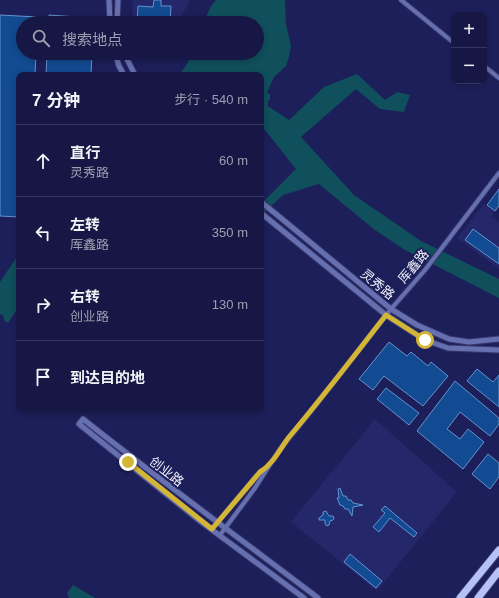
<!DOCTYPE html>
<html lang="zh">
<meta charset="utf-8">
<style>
:root{--surface:#161744;--page:#23244f;--text:#f1f3f6;--muted:#9e9fb2;--line:#35365d}
body{margin:0;font-family:Arial,"Noto Sans SC",sans-serif;background:var(--page);color:var(--text)}
.controls{position:absolute;right:12px;top:12px;display:grid;overflow:hidden;border-radius:8px;box-shadow:0 2px 6px #0003}
.controls button{width:36px;height:36px;display:grid;place-items:center;padding:0;border:0;border-bottom:1px solid var(--line);background:var(--surface);color:var(--text);font:20px sans-serif}
.stop{position:absolute;width:12px;height:12px;margin:-9px;border:3px solid #d3b635;border-radius:50%;background:#fff}
.stop.end{background:#d3b635;border-color:#fff;box-shadow:0 1px 4px #0008}
.list{margin:0;padding:0;list-style:none}
h2{display:flex;justify-content:space-between;align-items:center;height:52px;margin:0;padding:0 16px;font-size:17px}
h2 small{font-size:13px;font-weight:400;color:var(--muted)}
.list li{display:grid;grid-template-columns:26px 1fr auto;gap:12px;align-items:center;box-sizing:border-box;height:72px;padding:0 16px;border-top:1px solid var(--line)}
.list b{display:block;font-size:15px;white-space:nowrap}
.list p{margin:0;font-size:13px;white-space:nowrap;color:var(--muted)}
.list em{font-size:13px;font-style:normal;color:var(--muted)}
.icon{flex:none;width:22px;height:22px;fill:none;stroke:currentColor;stroke-width:2;stroke-linecap:round;stroke-linejoin:round}
.map{position:relative;flex:none;width:499px;height:598px;overflow:hidden}
.search{position:absolute;background:var(--surface);box-shadow:0 2px 6px #0003;left:16px;top:16px;width:248px;height:44px;display:flex;align-items:center;gap:10px;box-sizing:border-box;padding:0 14px;border-radius:22px;color:var(--muted);font-size:15px}
.panel{position:absolute;background:var(--surface);box-shadow:0 2px 6px #0003;left:16px;top:72px;width:248px;height:340px;border-radius:8px}
.map>svg:first-child{display:block}
</style>
<div class="map">
<svg width="499" height="598" viewBox="0 0 499 598">
<rect width="100%" height="100%" fill="#1d1f5a"/>
<!-- built -->
<g fill="#242769">
<path d="M 133,0 L 190,0 L 178,23 L 132,23 Z"/>
<path d="M 484,204 L 494,212 L 491,216 L 499,222 L 499,269 L 457,238 Z"/>
<path d="M 375,419 L 457,492 L 377,591 L 291,522 Z"/>
</g>
<!-- water -->
<g fill="#104f5c">
<path d="M 216,0 L 285,0 L 286,24 L 291,46 L 289,57 L 286,66 L 274,77 L 267,93 L 270,94 L 270,100 L 268,101 L 268,106 L 289,120 L 324,87 L 357,74 L 385,100 L 397,92 L 410,95 L 404,112 L 380,109 L 356,89 L 301,137 L 354,195 L 421,241 L 499,279 L 499,298 L 405,250 L 375,230 L 319,184 L 283,195 L 261,216 L 261,204 L 296,169 L 261,125 L 261,75 L 177,75 C 185,70 188,62 192,53 L 257,53 L 257,23 L 204,23 C 208,14 209,7 216,0 Z"/>
<path d="M 19,254 L 19,306 L 8,323 L 4,320 L 4,316 L 0,314 L 0,282 Z"/>
<path d="M 73,585 L 95,598 L 69,598 L 67,593 Z"/>
</g>
<!-- building -->
<g fill="#124b91" stroke="#6592cf">
<path d="M 154,0 L 161,0 L 161,6 L 171,6 L 170,23 L 137,23 L 138,6 L 153,7 Z"/>
<path d="M 0,15 L 38,17 L 38,23 L 23,23 L 23,53 L 36,53 L 35,75 L 19,75 L 19,217 L 0,216 Z"/>
<path d="M 49,15 L 77,17 L 77,23 L 49,23 Z"/>
<path d="M 47,53 L 92,53 L 91,75 L 46,75 Z"/>
<path d="M 499,189 L 499,206 L 495,211 L 487,205 Z"/>
<path d="M 473,229 L 499,248 L 499,264 L 465,240 Z"/>
<path d="M 389,342 L 407,356 L 411,352 L 428,366 L 431,362 L 448,376 L 423,406 L 384,376 L 373,390 L 359,379 Z"/>
<path d="M 477,369 L 493,382 L 499,375 L 499,407 L 467,381 Z"/>
<path d="M 455,381 L 499,418 L 499,424 L 490,436 L 460,412 L 447,429 L 460,439 L 468,429 L 484,442 L 463,469 L 417,431 Z"/>
<path d="M 386,388 L 419,413 L 409,425 L 377,399 Z"/>
<path d="M 488,454 L 499,463 L 499,477 L 490,489 L 472,474 Z"/>
<path d="M 340,488 L 343,496 L 346,496 L 348,500 L 351,500 L 353,503 L 363,505 L 353,507 L 352,516 L 348,509 L 345,509 L 343,506 L 340,505 L 337,498 L 339,498 L 338,489 Z"/>
<path d="M 385,506 L 417,533 L 414,537 L 390,518 L 379,532 L 373,527 L 385,513 L 381,510 Z"/>
<path d="M 326,511 L 329,516 L 333,516 L 334,518 L 333,520 L 330,521 L 329,525 L 327,526 L 325,524 L 325,520 L 319,520 L 319,518 L 323,515 L 323,512 Z"/>
<path d="M 350,554 L 382,581 L 376,588 L 344,562 Z"/>
</g>
<g fill="none" stroke-linecap="round" stroke-linejoin="round">
<defs>
<g id="minor">
<path d="M 401,0 L 454,43"/>
<path d="M 484,66 L 499,78"/>
<path d="M 212,529 L 260,472 L 268,467"/>
<path d="M 220,535 L 255,488 L 280,449 L 311,411 L 391,309 L 425,270 L 499,173"/>
</g>
<g id="tertiary">
<path d="M 109,0 L 110,23"/>
<path d="M 117,23 L 118,0"/>
<path d="M 115,53 L 119,66 L 124,75"/>
<path d="M 124,53 L 135,75"/>
<path d="M 261,202 L 276,214 L 391,309 L 417,325 L 449,339 L 469,342 L 499,339"/>
<path d="M 261,213 L 386,315 L 425,340 L 448,348 L 499,350"/>
<path d="M 304,598 L 200,521 L 79,424 L 83,419 C 160,480 239,538 318,598"/>
</g>
<g id="primary">
<path d="M 460,598 L 499,550"/>
<path d="M 478,598 L 499,571"/>
</g>
</defs>
<!-- minor casing -->
<use href="#minor" stroke="#36386d" stroke-width="6"/>
<!-- tertiary casing -->
<use href="#tertiary" stroke="#36386d" stroke-width="7"/>
<!-- primary casing -->
<use href="#primary" stroke="#36386d" stroke-width="9"/>
<!-- minor -->
<use href="#minor" stroke="#6670b0" stroke-width="4"/>
<!-- tertiary -->
<use href="#tertiary" stroke="#6670b0" stroke-width="5"/>
<!-- primary -->
<use href="#primary" stroke="#b6c1f5" stroke-width="7"/>
</g>
<g fill="none" stroke-linecap="round" stroke-linejoin="round">
<!-- route -->
<path stroke="#d3b635" stroke-width="5" d="M 128,462 L 212,529 L 260,472 C 273,464 280,449 289,437 C 323,397 354,356 386,315 L 425,340"/>
</g>
<g text-anchor="middle" stroke-width="4" stroke-linejoin="round" paint-order="stroke">
<!-- street labels -->
<g font-size="13" fill="#eff0f8" stroke="#1d1f5a">
<text transform="translate(413 266) rotate(-50)" y="5">厍鑫路</text>
<text transform="translate(378 284) rotate(39)" y="5">灵秀路</text>
<text transform="translate(167 471) rotate(38)" y="5">创业路</text>
</g>
</g>
</svg>
<div class="controls">
<button>+</button>
<button>−</button>
</div>
<div class="stop" style="left:425px;top:340px"></div>
<div class="stop end" style="left:128px;top:462px"></div>
<div class="search"><svg class="icon" aria-label="search" viewBox="0 0 24 24"><circle cx="10" cy="10" r="6"/><path d="M15 15l6 6"/></svg>搜索地点</div>
<section class="panel">
<h2>7 分钟<small>步行 · 540 m</small></h2>
<ul class="list">
<li><svg class="icon" aria-label="ahead" viewBox="0 0 24 24"><path d="M12 20V5M6 11l6-6 6 6"/></svg><div><b>直行</b><p>灵秀路</p></div><em>60 m</em></li>
<li><svg class="icon" aria-label="left" viewBox="0 0 24 24"><path d="M17 20v-9H6M10 6l-5 5 5 5"/></svg><div><b>左转</b><p>厍鑫路</p></div><em>350 m</em></li>
<li><svg class="icon" aria-label="right" viewBox="0 0 24 24"><path d="M7 20v-9h11M14 6l5 5-5 5"/></svg><div><b>右转</b><p>创业路</p></div><em>130 m</em></li>
<li><svg class="icon" aria-label="arrive" viewBox="0 0 24 24"><path d="M6 21V4h12l-3 4 3 4H6"/></svg><div><b>到达目的地</b></div></li>
</ul>
</section>
</div>
